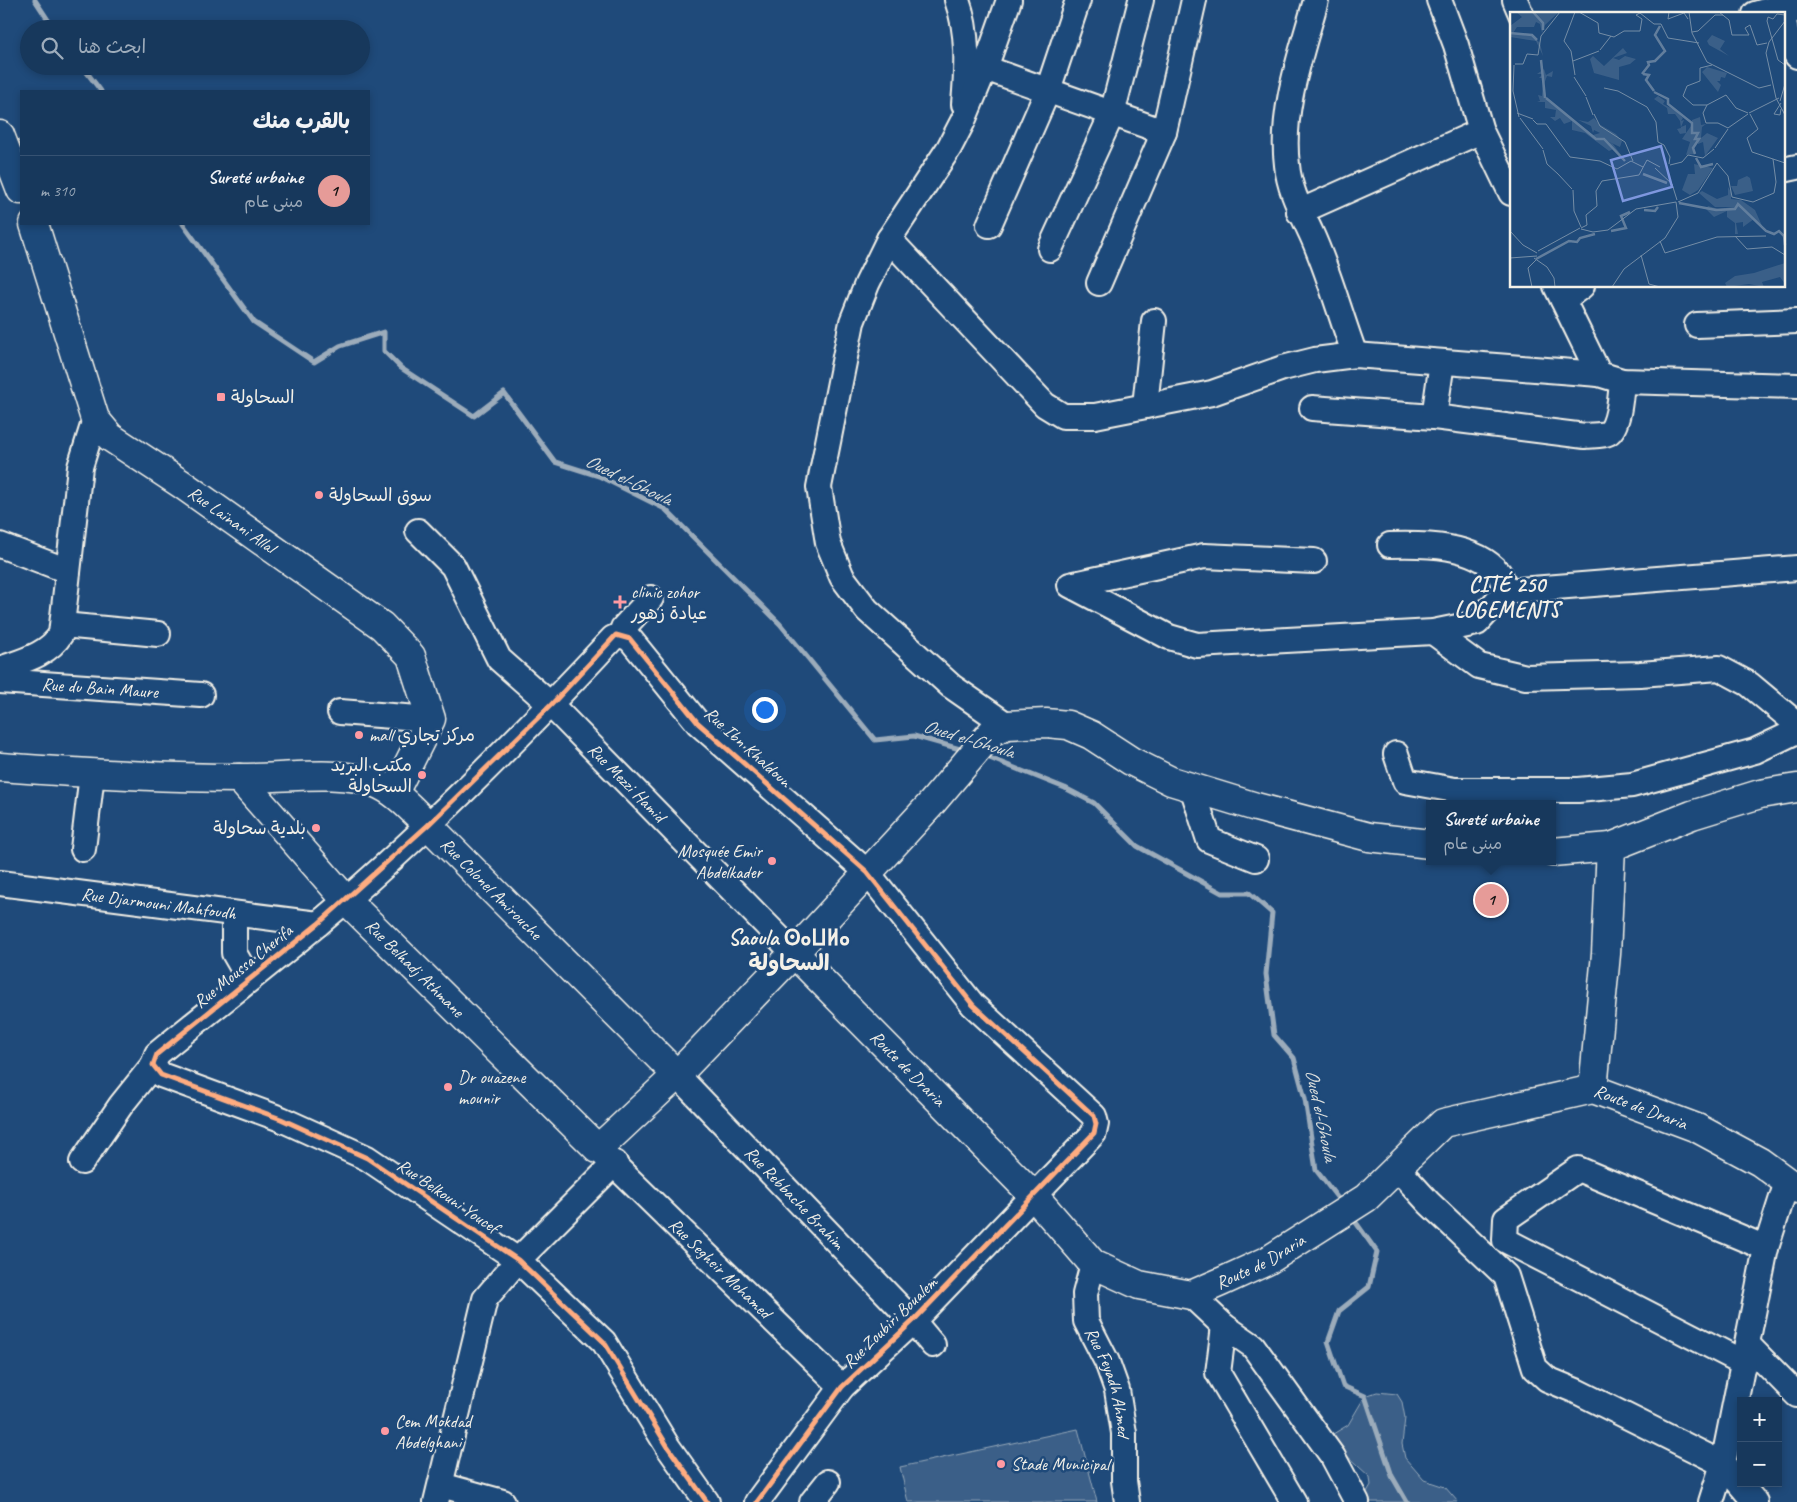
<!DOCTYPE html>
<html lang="ar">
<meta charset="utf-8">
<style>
:root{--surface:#17385c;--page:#244365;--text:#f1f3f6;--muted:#9eacbb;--line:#365272;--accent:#e69b98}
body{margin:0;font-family:Caveat,"Playpen Sans Arabic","Noto Sans Tifinagh",sans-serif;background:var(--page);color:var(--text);direction:rtl}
.controls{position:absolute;right:15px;bottom:15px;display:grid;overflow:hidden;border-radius:0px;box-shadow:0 2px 8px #0003}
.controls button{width:45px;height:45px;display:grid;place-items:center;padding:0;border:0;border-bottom:1px solid var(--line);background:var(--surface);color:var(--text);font:25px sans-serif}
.you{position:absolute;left:764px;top:709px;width:18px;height:18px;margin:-12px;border:4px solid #fff;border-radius:50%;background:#1a73e8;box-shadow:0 0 0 8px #1a73e833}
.badge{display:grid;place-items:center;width:32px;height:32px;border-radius:50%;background:var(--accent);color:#111;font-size:16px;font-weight:700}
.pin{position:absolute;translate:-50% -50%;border:2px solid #fff;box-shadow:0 1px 5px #0006}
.popup{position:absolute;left:1426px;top:800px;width:130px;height:65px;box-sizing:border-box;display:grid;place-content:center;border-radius:0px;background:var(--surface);filter:drop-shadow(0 1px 4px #0005);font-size:16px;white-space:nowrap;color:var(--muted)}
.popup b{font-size:19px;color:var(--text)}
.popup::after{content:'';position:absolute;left:50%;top:100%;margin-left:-10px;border:10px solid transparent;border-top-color:var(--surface)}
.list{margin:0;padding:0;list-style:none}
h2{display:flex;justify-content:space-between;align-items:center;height:65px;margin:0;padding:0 20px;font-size:21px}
h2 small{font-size:16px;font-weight:400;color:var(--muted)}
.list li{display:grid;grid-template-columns:32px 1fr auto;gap:15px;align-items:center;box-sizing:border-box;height:70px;padding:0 20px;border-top:1px solid var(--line)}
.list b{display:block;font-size:19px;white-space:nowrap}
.list p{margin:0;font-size:16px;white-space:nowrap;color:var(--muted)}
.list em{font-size:16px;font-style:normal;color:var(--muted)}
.icon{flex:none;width:28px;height:28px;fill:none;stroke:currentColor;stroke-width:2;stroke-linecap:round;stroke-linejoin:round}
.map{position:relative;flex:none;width:1797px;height:1502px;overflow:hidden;direction:ltr}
.search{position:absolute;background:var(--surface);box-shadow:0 2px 8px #0003;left:20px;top:20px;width:350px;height:55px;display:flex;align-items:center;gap:12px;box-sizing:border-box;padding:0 18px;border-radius:28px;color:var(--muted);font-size:19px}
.panel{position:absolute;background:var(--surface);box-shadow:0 2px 8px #0003;left:20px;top:90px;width:350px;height:135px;border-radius:0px;direction:rtl}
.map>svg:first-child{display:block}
</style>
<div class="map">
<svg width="1797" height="1502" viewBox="0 0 1797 1502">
<rect width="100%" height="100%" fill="#1f4a7a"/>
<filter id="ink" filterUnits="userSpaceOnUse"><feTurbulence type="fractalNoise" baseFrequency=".02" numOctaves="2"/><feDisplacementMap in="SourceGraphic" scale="10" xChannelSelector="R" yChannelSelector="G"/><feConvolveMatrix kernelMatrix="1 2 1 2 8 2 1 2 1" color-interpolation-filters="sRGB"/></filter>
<g filter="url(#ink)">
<!-- green -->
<g fill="#3a5f88" stroke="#97a8b8">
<path d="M 1377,1392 L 1397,1394 L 1402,1402 L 1405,1418 L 1402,1444 L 1405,1458 L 1424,1480 L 1445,1487 L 1458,1502 L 1361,1502 L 1371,1485 L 1370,1477 L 1332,1442 L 1333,1434 L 1348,1425 L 1365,1396 Z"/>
<path d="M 1078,1429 L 1097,1502 L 908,1502 L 900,1467 Z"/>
</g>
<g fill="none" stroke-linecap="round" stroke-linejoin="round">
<!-- stream -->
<g stroke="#9cacbb" stroke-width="5">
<path d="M 35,0 L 54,29"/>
<path d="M 82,66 L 101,91"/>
<path d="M 183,224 L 254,322 L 314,362 L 340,346 L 384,332 L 384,351 L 401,368 L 474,416 L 504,393 L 555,462 L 599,476 L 665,509 L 780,624 L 875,740 L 914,736 L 967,751"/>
<path d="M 982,755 L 1065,788 L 1094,803 L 1137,846 L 1222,893 L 1249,893 L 1272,913 L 1266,974 L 1274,1035 L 1294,1058 L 1305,1099 L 1316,1170 L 1343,1205"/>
<path d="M 1352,1217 L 1377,1252 L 1369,1287 L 1339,1311 L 1328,1342 L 1343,1386 L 1365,1396 L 1392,1476 L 1407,1502"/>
</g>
<defs>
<g id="minor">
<path d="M 957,0 C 969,33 967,69 964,104"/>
<path d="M 1316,0 C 1302,52 1280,110 1287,165 C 1289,189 1301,211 1311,233 C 1329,272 1340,315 1355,355"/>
<path d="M 1439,0 L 1456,45 L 1481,131 L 1511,193"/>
<path d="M 1515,0 L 1521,14"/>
<path d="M 1755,14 L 1782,6 L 1797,10"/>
<path d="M 1783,15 L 1788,43 L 1797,56"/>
<path d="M 985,68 L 1164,132"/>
<path d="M 1783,170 L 1797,167"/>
<path d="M 1299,212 L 1481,131"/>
<path d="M 989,225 L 1048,90 L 1078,0"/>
<path d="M 889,239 L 1045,405 L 1063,416 L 1095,416 L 1212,393 L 1283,368 L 1315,360 L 1355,355 L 1599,374 L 1622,381 L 1797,386"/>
<path d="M 1050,249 L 1112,114 L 1141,0"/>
<path d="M 1099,283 L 1164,132 L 1194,0"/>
<path d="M 1556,286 L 1599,374"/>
<path d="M 1563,300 L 1582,286"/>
<path d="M 1697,325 L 1797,321"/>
<path d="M 1145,406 L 1154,321"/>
<path d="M 1312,408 L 1434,417 L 1585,436 C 1591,435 1602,436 1608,433 C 1619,427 1621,393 1622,381"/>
<path d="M 1434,417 L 1442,362"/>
<path id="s1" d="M 418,531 L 453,566 L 499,659 L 551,705 L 794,953"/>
<path d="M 0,545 L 68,571"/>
<path d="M 1390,545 C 1425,544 1474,544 1499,573 C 1502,578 1504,586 1506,591"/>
<path d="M 1314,561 L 1204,556 L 1070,585 L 1169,637 L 1197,645 L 1433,632 L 1477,623 L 1506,591 L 1797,568"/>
<path d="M 63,625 L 158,634"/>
<path d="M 1433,632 L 1479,666 L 1526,677 L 1640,674 L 1719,668 L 1749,684 L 1797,724"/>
<path d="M 621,635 L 613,638 C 528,729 439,819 345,901 C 284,954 219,1003 157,1054 L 153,1065 L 161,1075 L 281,1119 L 367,1158 L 518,1260 L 604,1342 L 668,1447 L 707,1502"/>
<path d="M 621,635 L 630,639 L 698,723 L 867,872 L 973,1005 L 1094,1116 L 1096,1124 L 1094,1133 L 913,1321 L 842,1387 L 757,1502"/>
<path d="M 621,635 L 623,628 L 651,598"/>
<path d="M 0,669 C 22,661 48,655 61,634 L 80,467 L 95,419"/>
<path id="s2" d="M 0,681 L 201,695"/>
<path d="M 340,712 L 431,719"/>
<path d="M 1007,725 L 951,686 L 867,610 L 842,577 L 828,543 L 819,487 L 852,322 L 867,284 L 889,239 L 949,148 L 963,121 L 985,68 L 1009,0"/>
<path d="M 1396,754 L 1405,781 L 1455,790 L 1578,790 L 1632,785 L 1755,751 L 1797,731"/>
<path d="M 1192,787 L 1209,840 L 1256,859"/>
<path d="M 83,849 L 92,774"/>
<path id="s3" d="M 0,883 L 318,924"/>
<path d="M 234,914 L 234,953 L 249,979"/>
<path id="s4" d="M 677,1075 L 913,1321 L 933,1345"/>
<path id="s5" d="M 602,1153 L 842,1387"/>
<path d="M 82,1162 L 121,1105 L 153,1065"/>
<path d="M 1398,1169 L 1429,1203 L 1506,1276 L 1535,1368 L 1547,1379 L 1576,1391 L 1723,1464 L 1755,1502"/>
<path id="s6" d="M 1093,1264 L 1085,1294 L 1086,1321 L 1107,1362 L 1117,1390 L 1124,1433 L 1124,1481 L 1127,1502"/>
<path d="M 1191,1295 L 1224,1326 L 1253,1346 L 1333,1457 L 1357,1502"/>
<path d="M 1224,1326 L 1218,1373 L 1294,1502"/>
<path d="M 1747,1344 L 1797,1395"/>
<path d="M 1744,1363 L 1505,1240 L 1506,1219 L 1578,1169 L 1766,1248"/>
<path d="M 441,1485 L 503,1502"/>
<path d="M 436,1502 L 485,1299 L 518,1260 L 615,1163"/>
<path d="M 812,1502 L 828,1482"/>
<path d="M 1711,1502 L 1723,1464 L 1766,1248 L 1787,1182"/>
</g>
<g id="major">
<path d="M 0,135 L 21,190"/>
<path id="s7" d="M 34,224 L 95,419 L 110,437 L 183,485 L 382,626 L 411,656 L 431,719 L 394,793"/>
<path id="s8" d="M 0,767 C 80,773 159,778 239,778 C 277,779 341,769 375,783 C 396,791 412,810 428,825 L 677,1075"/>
<path id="s9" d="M 239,778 L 346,900 L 598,1149 L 677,1075 L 794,953 L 931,804 L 993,731 L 1007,725 L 1046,723 L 1068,725 L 1091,735 L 1131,761 L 1171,781 L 1256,807 L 1369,837 L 1430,844"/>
<path d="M 1552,852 L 1611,847 L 1692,815 L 1760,794 L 1797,788"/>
<path id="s10" d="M 794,953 L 1035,1197 L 1093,1264 L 1139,1285 L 1191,1295 L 1221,1282 L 1267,1261 L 1366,1198 L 1443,1123 L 1593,1089 L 1697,1128 L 1760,1162 L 1797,1189"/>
<path d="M 1593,1089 L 1606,954 L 1611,847"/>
</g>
</defs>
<!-- minor casing -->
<use href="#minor" stroke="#f4f1e8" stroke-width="28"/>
<!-- major casing -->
<use href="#major" stroke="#f4f1e8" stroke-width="31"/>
<!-- minor -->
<use href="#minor" stroke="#1f4a7a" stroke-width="24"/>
<!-- major -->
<use href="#major" stroke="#1f4a7a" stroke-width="28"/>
<defs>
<path id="cycleway" d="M 707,1502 L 668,1447 L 604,1342 L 518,1260 L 367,1158 L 281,1119 L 161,1075 L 153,1065 L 157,1054 L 318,924 L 428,825 L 551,705 L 616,635 L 630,639 L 698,723 L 867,872 L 973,1005 L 1094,1116 L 1096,1124 L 1094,1133 L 913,1321 L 842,1387 L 757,1502"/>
</defs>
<!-- cycleway casing -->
<use href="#cycleway" stroke="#1f4a7a" stroke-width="8"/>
<!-- cycleway -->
<use href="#cycleway" stroke="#ffac80" stroke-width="5"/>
</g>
</g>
<!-- markers -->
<g fill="#ff9aa2" stroke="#1f4a7a" stroke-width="2">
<rect x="216" y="392" width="10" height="10" rx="2.5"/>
<circle cx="319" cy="495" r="5"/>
<path d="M617.5 594.5h5v5h5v5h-5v5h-5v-5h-5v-5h5z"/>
<circle cx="359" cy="735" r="5"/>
<circle cx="422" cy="775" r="5"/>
<circle cx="316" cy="828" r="5"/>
<circle cx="772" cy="861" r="5"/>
<circle cx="448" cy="1087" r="5"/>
<circle cx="385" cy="1431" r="5"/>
<circle cx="1001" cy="1464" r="5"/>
</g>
<g text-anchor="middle" stroke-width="5" stroke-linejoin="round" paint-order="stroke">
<!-- poi labels -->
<g font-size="18" fill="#f4f1e8" stroke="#1f4a7a" text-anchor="start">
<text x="231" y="403">السحاولة</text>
<text x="329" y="501">سوق السحاولة</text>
<text x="631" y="598">clinic zohor<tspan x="631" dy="21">عيادة زهور</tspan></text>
<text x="369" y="741">mall مركز تجاري</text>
<text x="412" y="771" text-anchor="end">مكتب البريد<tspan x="412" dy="21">السحاولة</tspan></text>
<text x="306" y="834" text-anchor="end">بلدية سحاولة</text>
<text x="762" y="857" text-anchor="end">Mosquée Emir<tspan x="762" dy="21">Abdelkader</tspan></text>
<text x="458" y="1083">Dr ouazene<tspan x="458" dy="21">mounir</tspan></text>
<text x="395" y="1427">Cem Mokdad<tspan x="395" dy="21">Abdelghani</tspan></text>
<text x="1011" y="1470">Stade Municipal</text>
</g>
<!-- street labels -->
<g font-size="18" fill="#f4f1e8" stroke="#1f4a7a">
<text dy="6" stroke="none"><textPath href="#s7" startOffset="375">Rue Laïnani Allal</textPath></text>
<text dy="6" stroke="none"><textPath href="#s2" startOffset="100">Rue du Bain Maure</textPath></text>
<text transform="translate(748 747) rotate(42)" y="6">Rue Ibn Khaldoun</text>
<text dy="6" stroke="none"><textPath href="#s1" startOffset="331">Rue Mezzi Hamid</textPath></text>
<text dy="6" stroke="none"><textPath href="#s8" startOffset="534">Rue Colonel Amirouche</textPath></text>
<text dy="6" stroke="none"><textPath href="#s3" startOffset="160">Rue Djarmouni Mahfoudh</textPath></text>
<text transform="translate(243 966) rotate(-39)" y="6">Rue Moussa Cherifa</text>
<text dy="6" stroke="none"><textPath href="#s9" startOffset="259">Rue Belhadj Athmane</textPath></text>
<text dy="6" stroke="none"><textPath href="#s10" startOffset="162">Route de Draria</textPath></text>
<text dy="6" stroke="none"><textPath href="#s10" startOffset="1048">Route de Draria</textPath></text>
<text transform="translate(448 1196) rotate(34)" y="6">Rue Belkouni Youcef</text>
<text dy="6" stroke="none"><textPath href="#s4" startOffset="170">Rue Rebbache Brahim</textPath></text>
<text dy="6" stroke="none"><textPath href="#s10" startOffset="612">Route de Draria</textPath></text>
<text dy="6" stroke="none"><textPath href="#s5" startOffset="165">Rue Segheir Mohamed</textPath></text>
<text transform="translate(890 1322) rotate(-44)" y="6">Rue Zoubiri Boualem</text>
<text dy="6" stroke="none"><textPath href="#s6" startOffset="124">Rue Feyadh Ahmed</textPath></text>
</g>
<!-- water labels -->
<g font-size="19" font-style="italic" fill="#dee0dd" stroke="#1f4a7a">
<text transform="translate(629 479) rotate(26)" y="7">Oued el-Ghoula</text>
<text transform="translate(969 738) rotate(17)" y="7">Oued el-Ghoula</text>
<text transform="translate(1322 1115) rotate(78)" y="7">Oued el-Ghoula</text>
</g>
<!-- district labels -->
<g font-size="22" font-weight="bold" fill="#f4f1e8" stroke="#1f4a7a">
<text x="1507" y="592">CITÉ 250<tspan x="1507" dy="25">LOGEMENTS</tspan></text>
<text x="789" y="945">Saoula ⵙⴰⵡⵍⴰ<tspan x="789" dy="25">السحاولة</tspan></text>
</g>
</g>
<!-- overview -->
<g transform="translate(1510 12)">
<rect width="275" height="275" fill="#1f4a7a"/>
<path d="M 6,0 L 49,0 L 35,13 L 32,21 L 30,12 L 26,10 L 24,15 L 7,15 L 3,21 L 22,23 L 30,31 L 33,44 L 26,29 L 0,25 L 0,14 L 12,5 ZM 202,23 L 215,29 L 210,37 L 219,44 L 199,33 L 197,29 ZM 113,36 L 117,41 L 103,46 L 109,48 L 115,44 L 126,47 L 120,52 L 109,55 L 109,68 L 84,61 L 80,47 L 83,44 L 94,54 ZM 197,55 L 217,61 L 215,66 L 211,65 L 210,69 L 207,69 L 211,73 L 208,80 L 192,60 ZM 34,57 L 36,63 L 43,59 L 42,65 L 37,64 L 34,72 L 33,79 L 38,89 L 83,123 L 90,121 L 84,118 L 83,121 L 81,114 L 68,108 L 78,110 L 84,106 L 89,112 L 106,122 L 112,129 L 110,135 L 95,128 L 103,132 L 114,147 L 103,137 L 99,139 L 75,121 L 62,118 L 62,109 L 54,112 L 50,106 L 45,109 L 40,105 L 45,105 L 46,98 L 35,96 L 35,90 L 27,90 L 30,89 L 28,83 L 32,84 L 33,66 L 29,66 L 33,62 L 27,62 ZM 148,84 L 155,89 L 153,92 L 165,98 L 173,106 L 171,109 L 174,108 L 171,115 L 176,113 L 176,121 L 181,114 L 182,118 L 182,108 L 190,105 L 191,113 L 196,112 L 192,115 L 191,126 L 197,121 L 208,126 L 195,144 L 193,130 L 188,132 L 188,128 L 183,136 L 184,142 L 176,143 L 180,130 L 172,127 L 176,121 L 170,122 L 167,117 L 171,116 L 170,109 L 165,102 L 158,102 L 157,96 L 144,87 ZM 184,152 L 203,156 L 188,178 L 180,183 L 172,178 L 178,162 L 185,162 ZM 237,164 L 240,166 L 243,179 L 225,183 L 221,174 L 227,174 L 228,168 ZM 218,175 L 221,180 L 221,187 L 231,188 L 245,198 L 253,216 L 244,207 L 233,215 L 233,210 L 226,211 L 228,222 L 225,222 L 225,211 L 217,205 L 217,199 L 204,205 L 196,197 L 198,194 L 208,197 L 223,195 L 205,195 L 189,181 L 192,179 L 207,187 L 218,183 ZM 275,251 L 275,272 L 270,265 L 252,270 L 254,275 L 239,272 L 217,275 L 215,271 L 225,264 L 244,261 Z" fill="#3a5f88"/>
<path fill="none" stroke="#627e9d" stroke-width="2.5" d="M 23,0 L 33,11 L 33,18M 0,21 L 22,23 L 27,28M 31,48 L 35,86M 132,62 L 139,53 L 138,50 L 145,49 L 155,39 L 145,23 L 150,14M 133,62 L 139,63 L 136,68 L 144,79M 144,80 L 158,87 L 158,92 L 182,111 L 182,121 L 188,121 L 185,127 L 189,127 L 183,136 L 185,142M 36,86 L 86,127 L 94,127 L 115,149M 186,146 L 191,155 L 203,152M 133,162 L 157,171M 169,191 L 206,198 L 225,197 L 228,192 L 256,219 L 264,222 L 269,219 L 274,224 L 275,233M 134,198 L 145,199 L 148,195M 101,219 L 116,216 L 111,204 L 120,200M 26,247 L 59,229 L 67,230 L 70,226 L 85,222"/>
<path fill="none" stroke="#748da6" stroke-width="1" d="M 69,0 L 88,11 L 89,21 L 104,25 L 114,19 L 130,19 L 132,7 L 126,3 L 130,1 L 144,12 L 151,12 L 158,26 L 189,31M 159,0 L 158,7 L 174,1 L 178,7M 179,0 L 182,21 L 197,50 L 249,76 L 261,73M 209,0 L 219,8 L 222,23M 275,3 L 267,2 L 263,7 L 258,5 L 257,9 L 268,48 L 275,53M 275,9 L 259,30 L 256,41 L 266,86 L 275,103M 182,20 L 188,19 L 205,3 L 213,3M 222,23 L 239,23 L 235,16 L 240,13 L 247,33 L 257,31M 90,38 L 101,24M 63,49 L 89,39M 5,52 L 13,52 L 17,42 L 28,43 L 31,24 L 50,0M 4,53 L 3,79 L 9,105M 202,53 L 190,56 L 190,69 L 177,74 L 173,84 L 183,93 L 197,93 L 216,83 L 226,96 L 238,101M 65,63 L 61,39 L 54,29 L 65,0M 64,65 L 76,84M 94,76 L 108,79 L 137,95 L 146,110 L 148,130 L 154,133 L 160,145 L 159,152M 76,85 L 83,103M 270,89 L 275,72M 271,91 L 264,102 L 270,103 L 271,97M 197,93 L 193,101 L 196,111 L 208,111 L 218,116M 7,101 L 23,107M 239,101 L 269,86M 84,102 L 90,114 L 115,130 L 123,149M 240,102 L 248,117 L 237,126 L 242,140 L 275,151M 10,106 L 33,137M 23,108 L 27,112 L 36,112 L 60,145 L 90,149 L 107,157 L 121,149 L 133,155M 218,116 L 238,102M 205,136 L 218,117M 33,138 L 37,152 L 48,162M 207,151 L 218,164 L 222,185 L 243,190 L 264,181 L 266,170 L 263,147M 160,153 L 172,150 L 178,143 L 193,146 L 204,137M 145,156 L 162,172 L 167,188M 48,162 L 62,177M 63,178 L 64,199 L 71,215M 168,190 L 188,181 L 207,151M 71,216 L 77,213 L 76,203 L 87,194 L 86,179 L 92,169 L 129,163 L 137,148 L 150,155M 71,217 L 83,220 L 98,218 L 126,197 L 166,190M 0,219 L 13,233 L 27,241M 225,224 L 237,237 L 262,235 L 275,243M 150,229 L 155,241 L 207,225 L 256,224M 28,239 L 70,216M 131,243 L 139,272 L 150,275M 0,246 L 27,244M 24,246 L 37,255 L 44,266 L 45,275M 22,275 L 18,256 L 26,248M 102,275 L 114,257 L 155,226 L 168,205 L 166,190"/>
<path fill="#7e97df" fill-opacity="0.15" stroke="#7e97df" stroke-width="2.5" d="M 151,134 L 162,175 L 113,189 L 101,148 Z"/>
<rect width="275" height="275" fill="none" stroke="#f4f1e8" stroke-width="2.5"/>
</g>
</svg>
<div class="controls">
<button>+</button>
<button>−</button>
</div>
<div class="you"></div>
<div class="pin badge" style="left:1491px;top:900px">1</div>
<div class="popup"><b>Sureté urbaine</b>مبنى عام</div>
<div class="search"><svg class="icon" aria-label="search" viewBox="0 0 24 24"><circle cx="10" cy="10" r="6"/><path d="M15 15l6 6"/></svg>ابحث هنا</div>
<section class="panel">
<h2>بالقرب منك<small></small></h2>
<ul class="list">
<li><span class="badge">1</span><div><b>Sureté urbaine</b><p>مبنى عام</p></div><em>310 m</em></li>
</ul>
</section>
</div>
